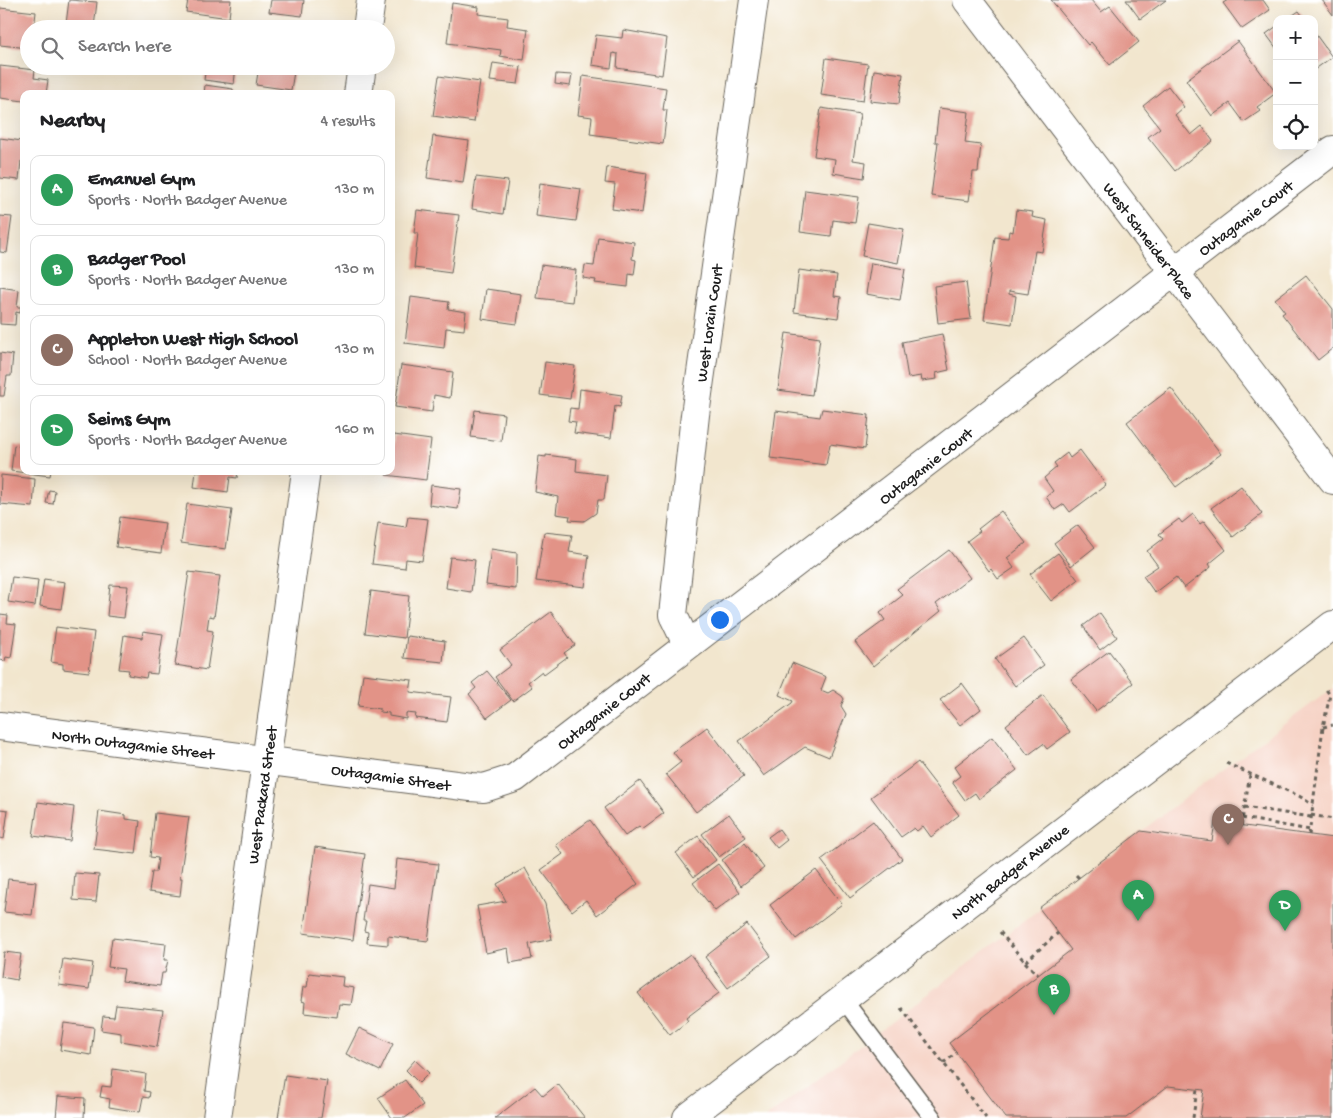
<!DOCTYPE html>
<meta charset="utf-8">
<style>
:root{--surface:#fff;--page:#f2f2f2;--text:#202124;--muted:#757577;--line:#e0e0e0;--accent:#ea580c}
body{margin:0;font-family:"Gochi Hand",sans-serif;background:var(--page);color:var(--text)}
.controls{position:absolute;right:15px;top:15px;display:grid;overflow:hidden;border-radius:10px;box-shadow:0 5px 20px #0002}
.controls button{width:45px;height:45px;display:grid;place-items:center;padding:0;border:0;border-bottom:1px solid var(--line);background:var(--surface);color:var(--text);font:25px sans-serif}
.you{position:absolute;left:719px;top:619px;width:18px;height:18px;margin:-12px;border:4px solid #fff;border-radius:50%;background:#1a73e8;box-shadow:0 0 0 8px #1a73e833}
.badge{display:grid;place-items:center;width:32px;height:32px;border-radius:50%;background:var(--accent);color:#fff;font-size:16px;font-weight:700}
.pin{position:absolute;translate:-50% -41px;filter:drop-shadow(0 1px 2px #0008)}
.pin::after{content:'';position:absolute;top:26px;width:18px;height:15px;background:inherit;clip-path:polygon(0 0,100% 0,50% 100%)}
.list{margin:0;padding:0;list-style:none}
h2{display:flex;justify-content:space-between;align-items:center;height:65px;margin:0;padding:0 20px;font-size:21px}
h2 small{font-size:16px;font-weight:400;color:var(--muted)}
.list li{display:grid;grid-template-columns:32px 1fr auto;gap:15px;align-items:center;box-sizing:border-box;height:70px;margin:0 10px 10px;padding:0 10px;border:1px solid var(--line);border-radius:10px}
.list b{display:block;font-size:19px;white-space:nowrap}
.list p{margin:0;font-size:16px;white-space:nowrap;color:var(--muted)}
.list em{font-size:16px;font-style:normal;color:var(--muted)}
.icon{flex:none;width:28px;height:28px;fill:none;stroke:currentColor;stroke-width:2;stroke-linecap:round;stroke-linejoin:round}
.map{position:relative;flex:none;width:1333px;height:1118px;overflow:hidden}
.search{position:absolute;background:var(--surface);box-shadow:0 5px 20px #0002;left:20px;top:20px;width:375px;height:55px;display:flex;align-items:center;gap:12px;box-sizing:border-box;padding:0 18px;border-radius:28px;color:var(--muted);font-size:19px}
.panel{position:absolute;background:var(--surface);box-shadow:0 5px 20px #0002;left:20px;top:90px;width:375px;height:385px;border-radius:10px}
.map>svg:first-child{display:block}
</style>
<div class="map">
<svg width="1333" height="1118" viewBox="0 0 1333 1118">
<rect width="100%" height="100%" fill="#fff"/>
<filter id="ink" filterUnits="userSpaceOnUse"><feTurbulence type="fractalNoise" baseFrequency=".02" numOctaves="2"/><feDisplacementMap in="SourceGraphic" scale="10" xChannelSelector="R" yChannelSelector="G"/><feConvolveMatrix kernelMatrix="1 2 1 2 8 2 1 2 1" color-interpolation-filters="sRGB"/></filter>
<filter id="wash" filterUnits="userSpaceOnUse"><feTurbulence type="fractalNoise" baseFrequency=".0096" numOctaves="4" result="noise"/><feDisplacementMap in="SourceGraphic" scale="20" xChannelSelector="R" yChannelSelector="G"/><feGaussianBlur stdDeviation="1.12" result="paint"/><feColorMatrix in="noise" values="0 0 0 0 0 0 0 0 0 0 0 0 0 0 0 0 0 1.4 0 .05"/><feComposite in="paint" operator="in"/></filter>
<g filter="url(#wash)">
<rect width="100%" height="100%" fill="#f2e6ce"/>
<!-- built -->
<path fill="#f6d2c4" d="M 1333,688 L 1333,1118 L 766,1118 L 1207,781 Z"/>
<g id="blocks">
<!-- building -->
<g fill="#e29387">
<path d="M 69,0 L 97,2 L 94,27 L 66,24 Z"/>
<path d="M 188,0 L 231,0 L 229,18 L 186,12 Z"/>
<path d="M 271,0 L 304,0 L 302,16 L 269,12 Z"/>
<path d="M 1051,0 L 1091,0 L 1101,12 L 1110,6 L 1139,42 L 1110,65 L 1091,42 L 1088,45 Z"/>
<path d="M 1126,0 L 1166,0 L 1140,19 Z"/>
<path d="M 1228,0 L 1263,0 L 1270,10 L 1242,29 L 1223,3 Z"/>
<path d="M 1322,0 L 1333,0 L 1333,15 Z"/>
<path d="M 452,3 L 479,7 L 478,14 L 508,18 L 507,26 L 528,29 L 524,60 L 500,56 L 501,50 L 447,43 Z"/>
<path d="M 0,8 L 36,12 L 34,29 L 29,29 L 29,48 L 0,45 Z"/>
<path d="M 1299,11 L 1305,19 L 1287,19 Z"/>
<path d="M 1277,26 L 1277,49 L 1266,34 Z"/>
<path d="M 623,30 L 667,38 L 662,75 L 617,68 L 618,54 L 613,53 L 611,68 L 592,65 L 596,35 L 622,38 Z"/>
<path d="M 1314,32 L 1332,57 L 1314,70 Z"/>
<path d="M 1238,41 L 1276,93 L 1257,107 L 1260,111 L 1244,122 L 1230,103 L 1212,116 L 1186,80 Z"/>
<path d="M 826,58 L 868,64 L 863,101 L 821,95 Z"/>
<path d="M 493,63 L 521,67 L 518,84 L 490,81 Z"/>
<path d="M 0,66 L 35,70 L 34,78 L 48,80 L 46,94 L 24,94 L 24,101 L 0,98 Z"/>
<path d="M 206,66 L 236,66 L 234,84 L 204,80 Z"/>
<path d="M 259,66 L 295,66 L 291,90 L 256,85 Z"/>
<path d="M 874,70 L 903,74 L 899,104 L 870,101 Z"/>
<path d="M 556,74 L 572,75 L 570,86 L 555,84 Z"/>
<path d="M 439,76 L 480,82 L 474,122 L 433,116 Z"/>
<path d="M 583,76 L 666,88 L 663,110 L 667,110 L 663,144 L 590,134 L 592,117 L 578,115 Z"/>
<path d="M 205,85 L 233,89 L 233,94 L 204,94 Z"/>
<path d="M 1168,86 L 1184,107 L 1175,115 L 1191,135 L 1202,126 L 1213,141 L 1175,171 L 1148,137 L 1160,128 L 1143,106 Z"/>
<path d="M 821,108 L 860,114 L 853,160 L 866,162 L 864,178 L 833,173 L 835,159 L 814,156 Z"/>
<path d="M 939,108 L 969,112 L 965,143 L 981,145 L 978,172 L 973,172 L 969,201 L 931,196 L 938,142 L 935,142 Z"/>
<path d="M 433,136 L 469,141 L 463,183 L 427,178 Z"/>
<path d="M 0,138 L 22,141 L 24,162 L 21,161 L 19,180 L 0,178 Z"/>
<path d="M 607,167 L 647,173 L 642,213 L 612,209 L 615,184 L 605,183 Z"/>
<path d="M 476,177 L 508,181 L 503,214 L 472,209 Z"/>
<path d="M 540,183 L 581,189 L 576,221 L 536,216 Z"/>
<path d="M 805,190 L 859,197 L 855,223 L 833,220 L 831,236 L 800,232 Z"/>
<path d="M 417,210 L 459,215 L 451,273 L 414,268 L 418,233 L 414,233 Z"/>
<path d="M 1016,210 L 1033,212 L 1032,217 L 1047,220 L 1042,252 L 1035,251 L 1028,294 L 1009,291 L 1009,294 L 1016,296 L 1012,324 L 984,320 L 995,237 L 1008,238 L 1009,231 L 1013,232 Z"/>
<path d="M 0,216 L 12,217 L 7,253 L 0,252 Z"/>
<path d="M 868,223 L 904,229 L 898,263 L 862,256 Z"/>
<path d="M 598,237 L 634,242 L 632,259 L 636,260 L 634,275 L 629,274 L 628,287 L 595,283 L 596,280 L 583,278 L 585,265 L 594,266 Z"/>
<path d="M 871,263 L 905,269 L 900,300 L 866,294 Z"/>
<path d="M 541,265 L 576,270 L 572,302 L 537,298 Z"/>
<path d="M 799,270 L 837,275 L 834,296 L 841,297 L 838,318 L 794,312 Z"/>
<path d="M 1306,275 L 1333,309 L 1333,348 L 1318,360 L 1282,314 L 1285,312 L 1275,299 Z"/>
<path d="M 966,282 L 971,319 L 938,323 L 934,286 Z"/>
<path d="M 0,287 L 19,290 L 17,307 L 21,307 L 20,313 L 16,312 L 15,325 L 0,324 Z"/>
<path d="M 486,289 L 521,294 L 517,324 L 482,319 Z"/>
<path d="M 411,297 L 449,302 L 448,309 L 466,312 L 464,330 L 446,328 L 444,348 L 405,343 Z"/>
<path d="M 786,333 L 820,338 L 812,395 L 778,390 Z"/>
<path d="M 942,334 L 949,370 L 936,373 L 937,379 L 922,381 L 921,376 L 908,378 L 902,342 Z"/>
<path d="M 0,353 L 13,355 L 11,376 L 7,376 L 4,396 L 0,396 Z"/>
<path d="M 545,362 L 575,366 L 570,399 L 540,395 Z"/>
<path d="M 401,365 L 453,372 L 450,398 L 434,395 L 432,412 L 395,407 Z"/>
<path d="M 1171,388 L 1221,454 L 1176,487 L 1127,422 Z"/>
<path d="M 580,389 L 622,395 L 620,407 L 615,406 L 611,438 L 574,433 L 576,422 L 568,421 L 570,408 L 578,409 Z"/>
<path d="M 822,409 L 869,415 L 865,449 L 830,444 L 826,465 L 770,458 L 776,411 L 820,417 Z"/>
<path d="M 475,410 L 504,414 L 501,441 L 471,437 Z"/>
<path d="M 394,435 L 431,440 L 426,480 L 386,475 L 386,471 L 391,471 Z"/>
<path d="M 14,445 L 24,447 L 24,471 L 51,471 L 50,476 L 11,471 Z"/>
<path d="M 1080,450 L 1106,485 L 1070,512 L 1064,504 L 1055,510 L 1046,497 L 1053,491 L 1044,478 L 1057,467 L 1054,463 L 1067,453 L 1070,458 Z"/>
<path d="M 546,455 L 577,459 L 576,471 L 607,475 L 604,500 L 598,500 L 596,513 L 584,521 L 569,520 L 570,516 L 556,514 L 558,497 L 535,492 L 539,456 L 546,457 Z"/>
<path d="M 196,471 L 238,471 L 237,478 L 230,477 L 228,492 L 194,487 Z"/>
<path d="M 1,475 L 35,479 L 33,507 L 0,504 Z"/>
<path d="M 431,485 L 461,489 L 458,509 L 429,505 Z"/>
<path d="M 1241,486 L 1262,514 L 1233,537 L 1211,508 Z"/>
<path d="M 49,490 L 55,491 L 53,504 L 46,503 Z"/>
<path d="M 187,504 L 232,510 L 226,549 L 181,543 Z"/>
<path d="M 1001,511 L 1026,543 L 1007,558 L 1014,568 L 998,579 L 991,569 L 989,571 L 967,541 L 980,531 L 978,529 Z"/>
<path d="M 1193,514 L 1200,524 L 1204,521 L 1226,550 L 1209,564 L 1211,567 L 1184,588 L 1176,577 L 1155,593 L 1143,576 L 1158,566 L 1147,551 L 1163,539 L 1159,534 L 1179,519 L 1182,523 Z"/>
<path d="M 120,517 L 165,523 L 161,553 L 116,547 Z"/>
<path d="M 408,517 L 428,519 L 422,561 L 406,559 L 405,568 L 372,564 L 378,523 L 406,527 Z"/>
<path d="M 1078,525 L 1095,547 L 1071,566 L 1054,543 Z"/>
<path d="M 544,532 L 572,535 L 569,552 L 589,555 L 585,587 L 536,581 Z"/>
<path d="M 491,549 L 517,553 L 516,589 L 486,585 Z"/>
<path d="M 949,550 L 970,578 L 936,604 L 941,611 L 873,666 L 855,642 L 885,620 L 880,613 L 903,595 L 897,589 Z"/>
<path d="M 1058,553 L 1078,580 L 1051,601 L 1030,574 Z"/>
<path d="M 450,557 L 475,560 L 471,592 L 446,588 Z"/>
<path d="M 189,572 L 220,576 L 214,617 L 209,616 L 207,630 L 213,631 L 207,670 L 175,665 Z"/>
<path d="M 12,577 L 38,580 L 35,606 L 8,602 Z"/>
<path d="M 44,579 L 65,582 L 61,609 L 40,606 Z"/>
<path d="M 110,585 L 128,586 L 124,618 L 107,616 Z"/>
<path d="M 371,591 L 409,596 L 404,638 L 365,633 Z"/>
<path d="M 551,612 L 575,645 L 564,653 L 567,657 L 544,674 L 542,671 L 528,682 L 532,687 L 513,701 L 495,677 L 511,665 L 500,650 Z"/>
<path d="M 1100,613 L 1117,637 L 1100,650 L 1083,626 Z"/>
<path d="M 0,614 L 8,615 L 7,623 L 16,624 L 11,658 L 6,657 L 5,661 L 0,660 Z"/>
<path d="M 56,627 L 94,632 L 89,672 L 63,669 L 63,664 L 51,662 Z"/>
<path d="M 143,631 L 163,634 L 157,674 L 147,673 L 146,678 L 128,675 L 129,670 L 119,669 L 124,635 L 142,638 Z"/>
<path d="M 407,636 L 445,641 L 443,662 L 404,658 Z"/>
<path d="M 1024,638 L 1044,665 L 1015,686 L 995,659 Z"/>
<path d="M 1109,651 L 1133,683 L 1096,711 L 1071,679 Z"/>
<path d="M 792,663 L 826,677 L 821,690 L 828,693 L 833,690 L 842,696 L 844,699 L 841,706 L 846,714 L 829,757 L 805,747 L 764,776 L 739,741 L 792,703 L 793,701 L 779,695 Z"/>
<path d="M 487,671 L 511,700 L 487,718 L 469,694 L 476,688 L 472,683 Z"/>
<path d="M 363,674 L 412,680 L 410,692 L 451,697 L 447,722 L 415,718 L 416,714 L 406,713 L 406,719 L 389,716 L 389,713 L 380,712 L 380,709 L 358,706 Z"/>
<path d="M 962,683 L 981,709 L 960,725 L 940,700 Z"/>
<path d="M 1043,695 L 1070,732 L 1047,749 L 1043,744 L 1028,755 L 1006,725 Z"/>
<path d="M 707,727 L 744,776 L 696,812 L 666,774 L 681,762 L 673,752 Z"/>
<path d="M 992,737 L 1017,770 L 979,799 L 975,793 L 965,800 L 952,782 L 960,776 L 954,767 Z"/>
<path d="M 918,762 L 959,815 L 931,837 L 923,826 L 917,831 L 914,828 L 901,837 L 871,797 Z"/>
<path d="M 640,781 L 664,813 L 642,829 L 639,826 L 625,836 L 604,808 Z"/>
<path d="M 38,802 L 74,807 L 70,841 L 33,836 Z"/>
<path d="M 0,809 L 8,810 L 4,839 L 0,838 Z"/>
<path d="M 99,811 L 126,815 L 126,819 L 140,821 L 136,854 L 94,849 Z"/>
<path d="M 155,813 L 189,817 L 180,878 L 182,878 L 180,896 L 149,892 L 152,872 L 156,872 L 158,858 L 150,857 Z"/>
<path d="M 729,814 L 746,837 L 719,857 L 702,834 Z"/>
<path d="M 590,820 L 638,884 L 597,915 L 586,900 L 572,911 L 541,870 L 563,854 L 556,845 Z"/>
<path d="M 873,821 L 902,859 L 850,898 L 821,860 Z"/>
<path d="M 1215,822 L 1333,838 L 1333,1118 L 1200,1118 L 1204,1090 L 1168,1086 L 1126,1118 L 1006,1118 L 949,1043 L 1071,950 L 1039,908 L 1141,831 L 1212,841 Z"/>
<path d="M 779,829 L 787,840 L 777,848 L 768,837 Z"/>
<path d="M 698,836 L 716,860 L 694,877 L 676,853 Z"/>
<path d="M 745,843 L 764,868 L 741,886 L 722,860 Z"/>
<path d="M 315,847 L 365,854 L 353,940 L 303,933 Z"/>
<path d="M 397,859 L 438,864 L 428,941 L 388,936 L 388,945 L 367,943 L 368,932 L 364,931 L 366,921 L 363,921 L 368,884 L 394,888 Z"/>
<path d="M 718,864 L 740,892 L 715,911 L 693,883 Z"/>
<path d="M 525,868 L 545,904 L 552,939 L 529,944 L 532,959 L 510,963 L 508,948 L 486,953 L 477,906 L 506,901 L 497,884 Z"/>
<path d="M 816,870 L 842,904 L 796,939 L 770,905 Z"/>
<path d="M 75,873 L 99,875 L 96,902 L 73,900 Z"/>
<path d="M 8,879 L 36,882 L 32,915 L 4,912 Z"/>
<path d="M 747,924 L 771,956 L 728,988 L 705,957 Z"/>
<path d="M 112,938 L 166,944 L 164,960 L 168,960 L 165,973 L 162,973 L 160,986 L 122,981 L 124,969 L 108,967 Z"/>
<path d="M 4,952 L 21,954 L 17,980 L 1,977 Z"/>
<path d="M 690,954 L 719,993 L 686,1018 L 688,1021 L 670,1035 L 638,993 Z"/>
<path d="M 63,959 L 93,963 L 89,989 L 59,985 Z"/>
<path d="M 309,973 L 343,977 L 342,986 L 354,988 L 351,1005 L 339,1004 L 337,1017 L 304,1013 L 305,1002 L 301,1001 L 303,987 L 307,987 Z"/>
<path d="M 116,1005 L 163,1010 L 157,1047 L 121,1041 L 121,1033 L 101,1030 L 103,1016 L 114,1017 Z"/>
<path d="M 64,1023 L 94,1027 L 91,1055 L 60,1050 Z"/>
<path d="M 359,1028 L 393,1044 L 380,1071 L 346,1054 Z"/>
<path d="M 415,1060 L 429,1073 L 419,1083 L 406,1070 Z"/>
<path d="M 113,1069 L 146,1074 L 144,1091 L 150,1092 L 149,1098 L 143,1097 L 140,1112 L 109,1107 L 110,1099 L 100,1097 L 102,1086 L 111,1087 Z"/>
<path d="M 285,1075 L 327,1081 L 321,1118 L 278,1118 Z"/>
<path d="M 405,1080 L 423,1105 L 405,1118 L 392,1118 L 378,1098 Z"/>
<path d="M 558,1084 L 585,1118 L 495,1118 L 535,1087 L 543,1096 Z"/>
<path d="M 58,1096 L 85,1098 L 84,1118 L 56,1118 Z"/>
</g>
</g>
</g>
<g filter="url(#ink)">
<use href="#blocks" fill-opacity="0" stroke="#67635a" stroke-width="1"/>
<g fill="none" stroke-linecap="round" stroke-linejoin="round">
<defs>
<path id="lane" d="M 843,999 L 933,1118"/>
<g id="street">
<path d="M 967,0 L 1333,480"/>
<path d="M 687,644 L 673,615 L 695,415 L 754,0"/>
<path d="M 0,726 L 471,787 L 484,788 L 515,778 L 1333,150"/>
</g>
<g id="secondary">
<path d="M 367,29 L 371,0"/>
<path d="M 358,94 L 362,66"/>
<path d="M 217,1118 L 306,471"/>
<path d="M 687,1118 L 1333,625"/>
</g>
</defs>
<!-- lane casing -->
<use href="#lane" stroke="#67635a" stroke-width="19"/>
<!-- street casing -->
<use href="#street" stroke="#67635a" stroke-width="30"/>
<!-- secondary casing -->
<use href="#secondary" stroke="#67635a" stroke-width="30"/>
<!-- path -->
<g stroke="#67635a" stroke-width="3" stroke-dasharray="4 4" stroke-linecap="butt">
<path d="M 1323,727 L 1333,725"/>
<path d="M 1226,763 L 1299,796 L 1313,805"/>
<path d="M 1244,807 L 1311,817"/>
<path d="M 1311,815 L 1333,819"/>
<path d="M 1242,818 L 1310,830"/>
<path d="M 1241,826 L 1250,775"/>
<path d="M 1309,835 L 1323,727 L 1330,695 L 1325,688"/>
<path d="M 1076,875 L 1079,878"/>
<path d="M 1000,932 L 1025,962 L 1058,933"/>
<path d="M 1025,962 L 1038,975"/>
<path d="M 901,1008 L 986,1118"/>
<path d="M 943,1063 L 957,1053"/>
<path d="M 1193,1118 L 1197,1089"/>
</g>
<!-- lane -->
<use href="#lane" stroke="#fff" stroke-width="16"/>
<!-- street -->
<use href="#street" stroke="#fff" stroke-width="28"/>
<!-- secondary -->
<use href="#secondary" stroke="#fff" stroke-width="28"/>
</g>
</g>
<g text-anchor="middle" stroke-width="4" stroke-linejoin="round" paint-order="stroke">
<!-- street labels -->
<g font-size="16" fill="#1c1c1c" stroke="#fff">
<text transform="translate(1245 217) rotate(-37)" y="6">Outagamie Court</text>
<text transform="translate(1150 240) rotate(53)" y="6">West Schneider Place</text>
<text transform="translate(708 323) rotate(-82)" y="6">West Lorain Court</text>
<text transform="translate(925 465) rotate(-38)" y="6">Outagamie Court</text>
<text transform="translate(603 710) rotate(-38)" y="6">Outagamie Court</text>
<text transform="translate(133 743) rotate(7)" y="6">North Outagamie Street</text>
<text transform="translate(391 776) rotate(8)" y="6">Outagamie Street</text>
<text transform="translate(261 795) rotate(-82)" y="6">West Packard Street</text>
<text transform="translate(1009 871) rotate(-38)" y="6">North Badger Avenue</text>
</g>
</g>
</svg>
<div class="controls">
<button>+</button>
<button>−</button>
<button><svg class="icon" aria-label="locate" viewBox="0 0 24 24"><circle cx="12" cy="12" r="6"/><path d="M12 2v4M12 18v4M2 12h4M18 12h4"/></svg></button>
</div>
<div class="you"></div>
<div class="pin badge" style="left:1138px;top:921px;background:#2e9e5b">A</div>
<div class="pin badge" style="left:1054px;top:1015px;background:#2e9e5b">B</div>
<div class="pin badge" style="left:1228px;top:845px;background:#8d6e63">C</div>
<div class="pin badge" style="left:1285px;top:931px;background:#2e9e5b">D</div>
<div class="search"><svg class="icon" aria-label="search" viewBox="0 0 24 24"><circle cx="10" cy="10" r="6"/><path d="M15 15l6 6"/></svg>Search here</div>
<section class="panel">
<h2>Nearby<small>4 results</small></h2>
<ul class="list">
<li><span class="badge" style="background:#2e9e5b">A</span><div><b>Emanuel Gym</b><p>Sports · North Badger Avenue</p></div><em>130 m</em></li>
<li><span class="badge" style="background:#2e9e5b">B</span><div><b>Badger Pool</b><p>Sports · North Badger Avenue</p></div><em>130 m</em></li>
<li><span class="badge" style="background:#8d6e63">C</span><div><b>Appleton West High School</b><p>School · North Badger Avenue</p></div><em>130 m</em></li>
<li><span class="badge" style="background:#2e9e5b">D</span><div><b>Seims Gym</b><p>Sports · North Badger Avenue</p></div><em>160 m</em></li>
</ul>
</section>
</div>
